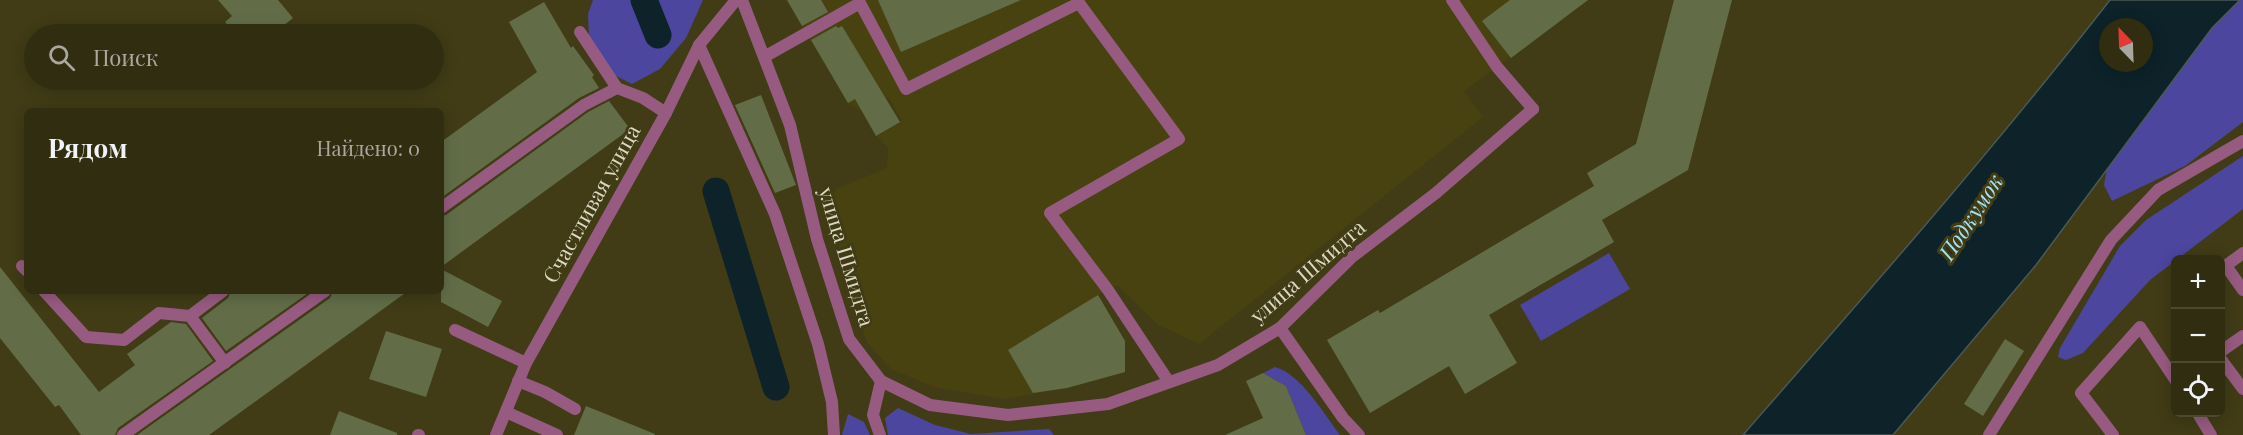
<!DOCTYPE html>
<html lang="ru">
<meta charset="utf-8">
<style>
:root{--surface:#312d10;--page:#3d391e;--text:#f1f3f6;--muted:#a8a89f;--line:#4c4930}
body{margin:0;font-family:"Playfair Display",serif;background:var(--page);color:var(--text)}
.controls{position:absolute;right:18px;bottom:18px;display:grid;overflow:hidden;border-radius:9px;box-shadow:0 3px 15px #0003}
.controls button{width:54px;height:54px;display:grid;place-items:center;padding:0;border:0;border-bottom:2px solid var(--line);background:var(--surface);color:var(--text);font:30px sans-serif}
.compass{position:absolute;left:2099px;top:18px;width:54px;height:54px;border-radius:50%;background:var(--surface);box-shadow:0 3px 15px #0003;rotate:337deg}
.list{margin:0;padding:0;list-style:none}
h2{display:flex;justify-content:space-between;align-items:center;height:78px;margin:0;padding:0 24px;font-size:26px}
h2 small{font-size:20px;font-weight:400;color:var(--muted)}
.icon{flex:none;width:33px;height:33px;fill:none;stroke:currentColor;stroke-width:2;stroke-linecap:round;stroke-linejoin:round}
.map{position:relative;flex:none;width:2243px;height:435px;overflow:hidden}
.search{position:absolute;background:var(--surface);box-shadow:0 3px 15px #0003;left:24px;top:24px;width:420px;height:66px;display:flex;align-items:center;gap:15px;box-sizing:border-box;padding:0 21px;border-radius:33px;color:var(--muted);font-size:22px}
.panel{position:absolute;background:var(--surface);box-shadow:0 3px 15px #0003;left:24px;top:108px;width:420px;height:186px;border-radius:9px}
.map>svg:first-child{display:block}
</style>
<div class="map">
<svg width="2243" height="435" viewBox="0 0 2243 435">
<rect width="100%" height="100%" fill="#413c16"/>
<!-- built -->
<path fill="#484211" d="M 792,0 L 1588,0 L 1464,91 L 1483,117 L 1199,344 L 1157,324 L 1117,285 L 1098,295 L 1125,341 L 1125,372 L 1067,388 L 1003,399 L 934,387 L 891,369 L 866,341 L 842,258 L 828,202 L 836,189 L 887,168 L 888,148 L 877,136 L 902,120 L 888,97 L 862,112 L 848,103 L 788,2 Z"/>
<!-- green -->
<g fill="#4c469f">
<path d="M 593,0 L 703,0 L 686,38 L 660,69 L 632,84 L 610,73 L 589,37 L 588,14 Z"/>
<path d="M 2240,0 L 2243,0 L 2243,122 L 2185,166 L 2112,201 L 2104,185 L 2107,168 L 2212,28 Z"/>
<path d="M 2243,156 L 2243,209 L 2150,280 L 2083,353 L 2066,360 L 2058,357 L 2060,348 L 2120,246 L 2146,220 Z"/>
<path d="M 1609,253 L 1630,289 L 1541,341 L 1520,305 Z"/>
<path d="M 1275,367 C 1301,374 1324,414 1340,435 L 1306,435 L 1286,386 L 1263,373 Z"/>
<path d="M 898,408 L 935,425 L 971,434 L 1049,429 L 1054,435 L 888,435 L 885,418 Z"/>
<path d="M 848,414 L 864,422 L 870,435 L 842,435 Z"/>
</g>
<!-- water -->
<path fill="#0d2229" stroke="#4b5957" stroke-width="1.5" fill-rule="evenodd" d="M 2110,0 L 2240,0 L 2212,28 L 2036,265 L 1893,435 L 1743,435 C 1868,292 1993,150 2110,0 ZM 2108,27 L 2144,27 L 2144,63 L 2108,63 Z"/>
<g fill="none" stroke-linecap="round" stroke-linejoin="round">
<!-- canal -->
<g stroke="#0d2229" stroke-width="27">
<path d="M 644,0 L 658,35"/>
<path d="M 716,191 L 776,387"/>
</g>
</g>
<!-- building -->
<g fill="#626d48">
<path d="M 218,0 L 278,0 L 293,18 L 273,34 L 236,34 L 225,22 L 232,16 Z"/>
<path d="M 787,0 L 821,0 L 828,12 L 802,26 Z"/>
<path d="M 878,0 L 1021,0 L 901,52 Z"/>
<path d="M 1510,0 L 1588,0 L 1511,58 L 1482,21 Z"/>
<path d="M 1674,0 L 1732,0 L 1688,170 L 1602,220 L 1614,242 L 1489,315 L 1517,363 L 1465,394 L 1449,366 L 1370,413 L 1327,340 L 1378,310 L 1380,313 L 1594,186 L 1587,173 L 1636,144 Z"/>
<path d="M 544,2 L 571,48 L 573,46 L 594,75 L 592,77 L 599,88 L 579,98 L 441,198 L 441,142 L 537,72 L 509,22 Z"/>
<path d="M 836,26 L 838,28 L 842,26 L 900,122 L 876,136 L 855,99 L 848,103 L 811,40 Z"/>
<path d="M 761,95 L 796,185 L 775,193 L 735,105 Z"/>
<path d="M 609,101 L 630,129 L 441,267 L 441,216 L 446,215 L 588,112 Z"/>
<path d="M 0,267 L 99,392 L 135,365 L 127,354 L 171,322 L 186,324 L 213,361 L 118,428 L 115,435 L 81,435 L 59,405 L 55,407 L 0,338 Z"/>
<path d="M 441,269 L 502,301 L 488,327 L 441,302 Z"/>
<path d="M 231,291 L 311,291 L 226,351 L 202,318 L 228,298 Z"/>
<path d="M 333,291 L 408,291 L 209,435 L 137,435 L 330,298 Z"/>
<path d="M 1098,295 L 1125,341 L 1125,372 L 1067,388 L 1033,393 L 1008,350 Z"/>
<path d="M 386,331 L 442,349 L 426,397 L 369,379 Z"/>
<path d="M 2005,339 L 2024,351 L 1983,416 L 1964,404 Z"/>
<path d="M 1263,373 L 1286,386 L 1306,435 L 1225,435 L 1263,418 L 1246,381 Z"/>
<path d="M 586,406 L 655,434 L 655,435 L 574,435 Z"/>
<path d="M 339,411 L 397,433 L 397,435 L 330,435 Z"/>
</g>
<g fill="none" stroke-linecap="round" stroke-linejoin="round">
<!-- lane -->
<g stroke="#975b81" stroke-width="12">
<path d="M 1452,0 L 1497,67 L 1533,109"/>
<path d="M 580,32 L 617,88"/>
<path d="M 699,45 L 775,214 L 818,344 L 832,402 L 834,435"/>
<path d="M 764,57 L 860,3 L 906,89 L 1079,3 L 1179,139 L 1050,213 L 1108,290 L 1169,382"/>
<path d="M 441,208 L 584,105 L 617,88 L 643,98 L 666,113"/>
<path d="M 22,266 L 27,271"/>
<path d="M 2226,266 L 2243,290"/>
<path d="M 2220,270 L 2243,253"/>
<path d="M 44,291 L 86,337 L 124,340 L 159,313 L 190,316 L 225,363"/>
<path d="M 190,316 L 223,291"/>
<path d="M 1280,328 L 1343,418 L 1359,435"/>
<path d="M 455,330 L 526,363"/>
<path d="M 2220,352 L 2243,336"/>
<path d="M 2220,358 L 2243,389"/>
<path d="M 518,381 L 545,392 L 575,409"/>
<path d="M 506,412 L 557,435"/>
<path d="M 2197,412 L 2211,435"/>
<path d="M 123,435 L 325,291"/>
<path d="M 418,435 L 419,435"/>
<path d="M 880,435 L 873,415 L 881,381"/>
<path d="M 1989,435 L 2111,240 L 2158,190 L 2243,141"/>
<path d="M 2113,435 L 2081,393 L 2140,327 L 2176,381"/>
</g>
<!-- street -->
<g stroke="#975b81" stroke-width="12">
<path d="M 742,0 L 790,125 L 817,239 L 849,339 L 881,381 L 930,405 L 1008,415 L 1108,404 L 1218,365 L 1280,328 L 1352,257 L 1436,193 L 1533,109"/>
<path d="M 496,435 L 526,363 L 666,113 L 699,45 L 736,0"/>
</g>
</g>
<g text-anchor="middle" stroke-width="6" stroke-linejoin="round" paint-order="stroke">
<!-- street labels -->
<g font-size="21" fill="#dbd9c3" stroke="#413c16">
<text transform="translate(592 204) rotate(-61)" y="7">Счастливая улица</text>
<text transform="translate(846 257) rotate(73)" y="7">улица Шмидта</text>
<text transform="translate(1308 272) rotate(-41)" y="7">улица Шмидта</text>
</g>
<!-- water labels -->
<g font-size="22" font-style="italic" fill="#a2e2f8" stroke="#413c16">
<text transform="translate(1971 217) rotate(-57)" y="8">Подкумок</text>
</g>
</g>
</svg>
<div class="controls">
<button>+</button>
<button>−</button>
<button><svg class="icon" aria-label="locate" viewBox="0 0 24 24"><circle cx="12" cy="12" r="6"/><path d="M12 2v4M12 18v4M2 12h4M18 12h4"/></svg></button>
</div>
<svg class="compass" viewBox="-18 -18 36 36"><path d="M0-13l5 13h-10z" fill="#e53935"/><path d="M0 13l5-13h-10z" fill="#a8a89f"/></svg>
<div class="search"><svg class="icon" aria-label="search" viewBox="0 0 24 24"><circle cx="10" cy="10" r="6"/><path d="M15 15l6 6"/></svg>Поиск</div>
<section class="panel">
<h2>Рядом<small>Найдено: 0</small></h2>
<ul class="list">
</ul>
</section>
</div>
